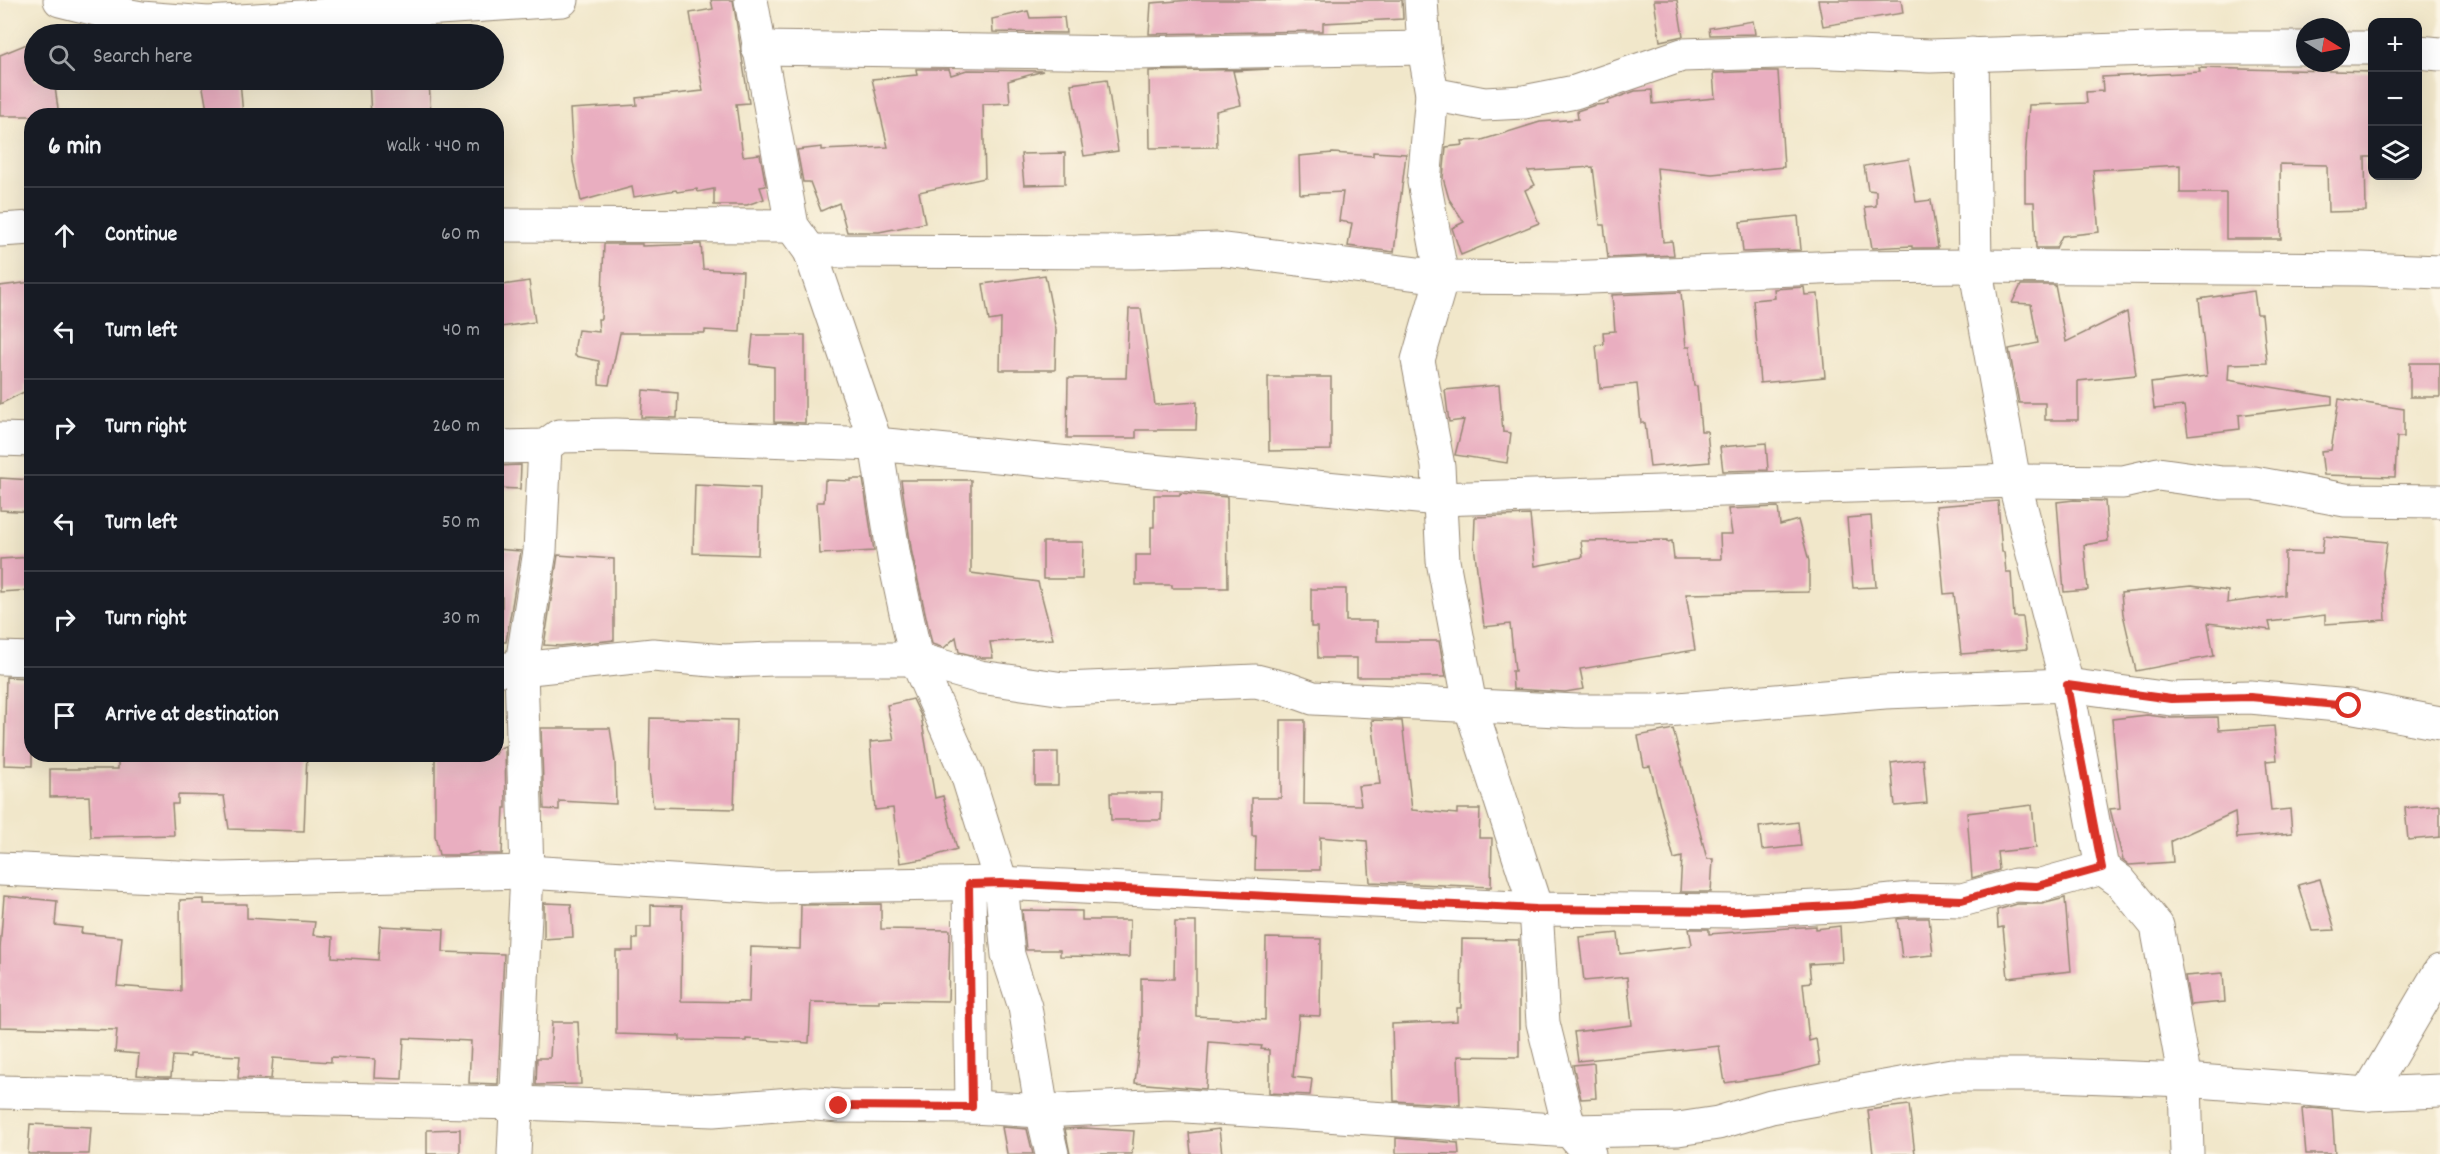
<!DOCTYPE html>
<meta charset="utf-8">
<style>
:root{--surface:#171b24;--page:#20242c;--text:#f1f3f6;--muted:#9ea1a6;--line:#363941}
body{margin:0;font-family:Dekko,sans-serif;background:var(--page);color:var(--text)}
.controls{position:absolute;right:18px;top:18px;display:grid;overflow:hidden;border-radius:12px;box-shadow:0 6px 24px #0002}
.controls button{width:54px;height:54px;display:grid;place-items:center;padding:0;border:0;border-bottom:2px solid var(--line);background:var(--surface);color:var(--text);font:30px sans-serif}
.compass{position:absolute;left:2296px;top:18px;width:54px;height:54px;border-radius:50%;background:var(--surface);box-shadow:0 6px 24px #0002;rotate:100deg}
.stop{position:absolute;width:18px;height:18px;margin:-14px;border:4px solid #d93025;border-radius:50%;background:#fff}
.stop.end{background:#d93025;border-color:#fff;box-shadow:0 2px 6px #0008}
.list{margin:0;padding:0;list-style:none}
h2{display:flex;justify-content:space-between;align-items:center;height:78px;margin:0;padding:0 24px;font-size:26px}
h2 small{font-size:20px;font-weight:400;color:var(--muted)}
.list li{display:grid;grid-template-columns:39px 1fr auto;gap:18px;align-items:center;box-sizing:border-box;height:96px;padding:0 24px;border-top:2px solid var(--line)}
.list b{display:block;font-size:22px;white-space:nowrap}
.list em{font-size:20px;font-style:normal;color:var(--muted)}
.icon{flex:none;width:33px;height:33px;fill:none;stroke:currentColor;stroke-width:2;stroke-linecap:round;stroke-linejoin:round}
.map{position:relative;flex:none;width:2440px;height:1154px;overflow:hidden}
.search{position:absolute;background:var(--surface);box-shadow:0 6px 24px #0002;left:24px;top:24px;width:480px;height:66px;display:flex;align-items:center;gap:15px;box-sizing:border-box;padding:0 21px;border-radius:33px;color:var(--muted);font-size:22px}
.panel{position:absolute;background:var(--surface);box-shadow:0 6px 24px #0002;left:24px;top:108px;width:480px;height:654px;border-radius:24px}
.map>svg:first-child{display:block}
</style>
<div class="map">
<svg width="2440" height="1154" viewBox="0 0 2440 1154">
<rect width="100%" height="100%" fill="#fcf5e5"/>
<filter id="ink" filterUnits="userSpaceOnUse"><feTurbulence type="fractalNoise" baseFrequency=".0167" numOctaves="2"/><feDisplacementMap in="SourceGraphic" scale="12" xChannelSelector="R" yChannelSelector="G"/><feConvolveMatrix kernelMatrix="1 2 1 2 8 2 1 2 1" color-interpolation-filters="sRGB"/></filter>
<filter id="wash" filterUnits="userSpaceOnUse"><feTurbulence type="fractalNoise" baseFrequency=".008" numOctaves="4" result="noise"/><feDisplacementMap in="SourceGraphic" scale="24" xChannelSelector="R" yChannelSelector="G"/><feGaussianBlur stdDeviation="1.35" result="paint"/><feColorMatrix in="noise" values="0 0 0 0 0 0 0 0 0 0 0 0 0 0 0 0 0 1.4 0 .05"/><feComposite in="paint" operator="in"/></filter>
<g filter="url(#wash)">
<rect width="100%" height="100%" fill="#f1e7ca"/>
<g id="blocks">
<!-- building -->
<g fill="#e9aec0">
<path d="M 711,0 L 733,0 L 749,103 L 736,104 L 743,156 L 760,154 L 766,186 L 760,187 L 764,199 L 747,205 L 714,205 L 714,189 L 698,192 L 697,189 L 677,192 L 676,190 L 634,197 L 632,187 L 581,201 L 573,162 L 570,109 L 637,105 L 636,98 L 703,91 L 690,13 L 713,9 Z"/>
<path d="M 1191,0 L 1402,0 L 1403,19 L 1323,23 L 1323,31 L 1315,31 L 1149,34 L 1151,3 Z"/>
<path d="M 1654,0 L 1677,0 L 1683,36 L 1660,41 Z"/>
<path d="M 1818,0 L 1901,0 L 1903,13 L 1823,26 Z"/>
<path d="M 1028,11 L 1030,18 L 1064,17 L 1066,33 L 993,32 L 992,19 Z"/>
<path d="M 1753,21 L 1755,34 L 1710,35 L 1709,28 Z"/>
<path d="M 34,41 L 34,80 L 54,80 L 59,116 L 0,116 L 0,55 Z"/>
<path d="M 2199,68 L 2373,72 L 2373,157 L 2365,157 L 2366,211 L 2328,212 L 2327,165 L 2280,164 L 2281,239 L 2226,239 L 2226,193 L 2180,193 L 2180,165 L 2093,170 L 2099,232 L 2062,236 L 2056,248 L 2036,248 L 2034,202 L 2025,202 L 2025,159 L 2029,105 L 2087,103 L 2086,92 L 2103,91 L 2102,77 L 2200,72 Z"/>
<path d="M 916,69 L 949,69 L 951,75 L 967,70 L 1043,71 L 1008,81 L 1010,103 L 983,104 L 985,178 L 919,192 L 925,223 L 879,232 L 847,232 L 839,203 L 821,211 L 810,182 L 803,182 L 797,150 L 822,147 L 822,150 L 888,147 L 872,79 L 917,75 Z"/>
<path d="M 1269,69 L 1233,71 L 1241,105 L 1216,111 L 1217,147 L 1150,148 L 1149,71 Z"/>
<path d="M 1760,71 L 1778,71 L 1784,167 L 1712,174 L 1657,168 L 1663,242 L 1672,241 L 1674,255 L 1608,258 L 1604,225 L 1600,225 L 1593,167 L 1528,171 L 1535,185 L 1525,190 L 1539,223 L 1461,255 L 1452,228 L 1464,222 L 1449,199 L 1443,178 L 1446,147 L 1463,145 L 1462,141 L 1482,140 L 1540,122 L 1578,119 L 1577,111 L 1595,105 L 1608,104 L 1608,101 L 1635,91 L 1652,90 L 1653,104 L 1715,98 L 1713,73 Z"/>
<path d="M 1107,79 L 1118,151 L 1084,156 L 1071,84 Z"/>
<path d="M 218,80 L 240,80 L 243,116 L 208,116 L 202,82 Z"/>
<path d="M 369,80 L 429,80 L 431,116 L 371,116 Z"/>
<path d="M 1373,152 L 1406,154 L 1394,252 L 1348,246 L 1352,223 L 1339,221 L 1343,192 L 1300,194 L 1299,156 L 1333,153 L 1373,156 Z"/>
<path d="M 1065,153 L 1065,184 L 1024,185 L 1021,154 Z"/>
<path d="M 1909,159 L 1916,202 L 1931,200 L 1938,248 L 1912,248 L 1912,246 L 1872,248 L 1865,207 L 1876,206 L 1876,191 L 1868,190 L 1864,166 Z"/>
<path d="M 1798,216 L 1801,250 L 1743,252 L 1740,222 Z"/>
<path d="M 604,244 L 642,244 L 642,246 L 701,244 L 703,269 L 743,271 L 740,332 L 705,330 L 705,333 L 620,333 L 609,385 L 599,384 L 599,361 L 575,356 L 575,346 L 578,330 L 599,332 L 598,319 L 601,319 Z"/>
<path d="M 1045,275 L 1056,330 L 1055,370 L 1000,370 L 1001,319 L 989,321 L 983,284 Z"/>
<path d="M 529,281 L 535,322 L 501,327 L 496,286 Z"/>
<path d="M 31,282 L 29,328 L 32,327 L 32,386 L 25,386 L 26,391 L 0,404 L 0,286 Z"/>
<path d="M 2021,285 L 2055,285 L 2066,342 L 2127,312 L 2136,375 L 2078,381 L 2078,420 L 2045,420 L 2045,403 L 2019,403 L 2009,349 L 2038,343 L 2031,304 L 2012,303 Z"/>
<path d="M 1804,287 L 1805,295 L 1818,294 L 1825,377 L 1760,383 L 1753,300 L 1775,298 L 1774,289 Z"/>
<path d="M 2254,291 L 2257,314 L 2262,314 L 2267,363 L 2229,364 L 2228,380 L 2332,397 L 2332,404 L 2239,415 L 2240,429 L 2188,435 L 2184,406 L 2154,409 L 2151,383 L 2207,376 L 2199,299 Z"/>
<path d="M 1681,292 L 1686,347 L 1690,347 L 1694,386 L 1697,386 L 1701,431 L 1707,431 L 1710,462 L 1650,467 L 1645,423 L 1641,423 L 1637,384 L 1600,388 L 1596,345 L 1604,344 L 1603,332 L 1615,331 L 1612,295 Z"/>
<path d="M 1129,309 L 1141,309 L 1155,405 L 1197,402 L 1196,430 L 1136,430 L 1136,438 L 1067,438 L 1068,378 L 1126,378 Z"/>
<path d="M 753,335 L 805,335 L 805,423 L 774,422 L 774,367 L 750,364 Z"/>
<rect x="2410" y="363" width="30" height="34"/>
<path d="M 1268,377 L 1331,377 L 1331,450 L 1269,451 Z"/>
<path d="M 1499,385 L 1503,432 L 1511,433 L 1507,463 L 1455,455 L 1464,420 L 1449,422 L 1445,390 Z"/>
<path d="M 643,390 L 678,393 L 677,418 L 641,417 Z"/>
<path d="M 2339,399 L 2404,409 L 2404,437 L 2397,437 L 2395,477 L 2324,475 L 2321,451 L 2331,450 Z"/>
<path d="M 1766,443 L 1768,470 L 1723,471 L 1720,447 Z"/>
<path d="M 521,465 L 520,489 L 496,488 L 496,466 Z"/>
<path d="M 0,478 L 32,480 L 32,512 L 0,510 Z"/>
<path d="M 851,479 L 863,479 L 874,551 L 820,554 L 817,502 L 824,502 L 825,480 L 851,481 Z"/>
<path d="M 901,480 L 971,480 L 971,573 L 1038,582 L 1053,639 L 990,642 L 993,658 L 983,658 L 959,652 L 956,637 L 944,648 L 932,644 L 912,554 Z"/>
<path d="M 695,485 L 760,488 L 758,555 L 693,553 Z"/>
<path d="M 1180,493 L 1227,497 L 1228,588 L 1172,588 L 1172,585 L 1136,585 L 1136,555 L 1151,555 L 1151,527 L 1154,527 L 1154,495 L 1180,495 Z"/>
<path d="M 2074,500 L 2105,501 L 2108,541 L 2084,545 L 2088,590 L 2064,592 L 2057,502 Z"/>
<path d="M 1998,501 L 2002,552 L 2004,552 L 2006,572 L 2011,572 L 2014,617 L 2023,617 L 2027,649 L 1961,654 L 1954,593 L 1944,594 L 1936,506 Z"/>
<path d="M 1778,507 L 1780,525 L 1798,520 L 1809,561 L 1809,592 L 1686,594 L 1695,650 L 1580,669 L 1584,689 L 1565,692 L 1513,689 L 1512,671 L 1515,671 L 1510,624 L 1484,627 L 1474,545 L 1475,517 L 1530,515 L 1535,566 L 1583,557 L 1581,541 L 1667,540 L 1667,542 L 1672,541 L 1674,559 L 1721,559 L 1720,534 L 1732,534 L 1728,509 Z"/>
<path d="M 1871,516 L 1876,587 L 1853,588 L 1847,518 Z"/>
<path d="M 2324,536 L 2387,542 L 2383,572 L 2386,620 L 2325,624 L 2325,615 L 2269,622 L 2271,630 L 2208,623 L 2214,656 L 2136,671 L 2123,614 L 2121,593 L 2191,586 L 2228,591 L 2227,603 L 2284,595 L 2285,552 L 2322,553 Z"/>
<path d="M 1043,542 L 1083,542 L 1082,579 L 1043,579 Z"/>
<path d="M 496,549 L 521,551 L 506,642 L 502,642 L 502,597 L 496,597 Z"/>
<path d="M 558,555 L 614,559 L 614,640 L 560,646 L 544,645 Z"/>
<path d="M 32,557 L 32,590 L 0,592 L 0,559 Z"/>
<path d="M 1311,589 L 1346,589 L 1346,621 L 1377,621 L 1377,641 L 1439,641 L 1446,677 L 1357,677 L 1357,658 L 1318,658 L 1317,627 L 1311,627 Z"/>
<path d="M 6,677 L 32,678 L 32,766 L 4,765 Z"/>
<path d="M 913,699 L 921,716 L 935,798 L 943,796 L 957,849 L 924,859 L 900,863 L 893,808 L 875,810 L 870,742 L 894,740 L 887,705 Z"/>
<path d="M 2147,715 L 2171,718 L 2218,717 L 2219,730 L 2274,726 L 2277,760 L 2266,761 L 2271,811 L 2290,809 L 2292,833 L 2237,838 L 2235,812 L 2171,841 L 2173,862 L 2129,865 L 2123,860 L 2110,809 L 2120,808 L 2112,719 Z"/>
<path d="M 650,718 L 737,720 L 734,809 L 653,807 L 649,771 Z"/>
<path d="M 1281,720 L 1305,720 L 1304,804 L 1361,805 L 1358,786 L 1380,784 L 1372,720 L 1402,721 L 1412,810 L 1457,814 L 1457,809 L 1480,809 L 1479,838 L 1492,838 L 1491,887 L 1370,882 L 1367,841 L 1320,837 L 1320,870 L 1255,870 L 1256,836 L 1252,836 L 1252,798 L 1281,798 Z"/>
<path d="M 541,728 L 610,728 L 615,762 L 616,804 L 559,801 L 559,810 L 544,809 Z"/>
<path d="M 1673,729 L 1707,859 L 1713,859 L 1711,892 L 1680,892 L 1682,857 L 1674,859 L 1650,766 L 1644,767 L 1638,736 Z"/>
<path d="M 505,746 L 506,808 L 504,808 L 502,854 L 478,854 L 478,852 L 465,855 L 439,855 L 435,836 L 435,754 L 496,754 L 496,750 Z"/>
<rect x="1035" y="752" width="23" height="33"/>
<path d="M 118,754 L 307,754 L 304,831 L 229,829 L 224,796 L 178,795 L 178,804 L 172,804 L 174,835 L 91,837 L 89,796 L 50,797 L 50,769 L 118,769 Z"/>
<path d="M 1923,759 L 1927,803 L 1895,806 L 1891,763 Z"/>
<path d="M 1110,793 L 1162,793 L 1161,820 L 1111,820 Z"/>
<path d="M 2032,805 L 2036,848 L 1997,852 L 1999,870 L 1972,878 L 1967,813 Z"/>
<path d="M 2440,805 L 2440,837 L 2408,840 L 2405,808 Z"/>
<path d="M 1798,822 L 1801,846 L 1762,850 L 1759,827 Z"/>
<path d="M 2320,879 L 2335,930 L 2312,931 L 2298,885 Z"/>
<path d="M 4,896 L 57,901 L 55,925 L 82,928 L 81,933 L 122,937 L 117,986 L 181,991 L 180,900 L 204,899 L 204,904 L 247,904 L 247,918 L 315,922 L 313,935 L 333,937 L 332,957 L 378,960 L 380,926 L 444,929 L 443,952 L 504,954 L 498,1084 L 469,1083 L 471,1041 L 404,1038 L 402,1079 L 374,1078 L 375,1059 L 331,1057 L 331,1062 L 273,1058 L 271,1079 L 238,1078 L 240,1056 L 190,1054 L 190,1057 L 173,1056 L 171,1077 L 160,1077 L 137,1075 L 139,1054 L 115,1052 L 117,1030 L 0,1027 L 0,949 Z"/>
<path d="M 2065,898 L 2071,971 L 2008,978 L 2003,927 L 1998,928 L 1997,910 L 2017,904 L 2042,904 Z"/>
<path d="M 544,903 L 571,904 L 573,937 L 544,939 Z"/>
<path d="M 881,904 L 881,929 L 950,930 L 948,1001 L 879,1000 L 879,1003 L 811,1002 L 809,1043 L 746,1039 L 746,1041 L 680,1040 L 680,1036 L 616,1034 L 616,951 L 633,951 L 633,939 L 637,939 L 637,927 L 651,927 L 651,905 L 682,906 L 681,1001 L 749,1002 L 751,947 L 800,949 L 801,905 Z"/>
<path d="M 1022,910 L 1082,911 L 1082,920 L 1130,920 L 1129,957 L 1060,956 L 1060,950 L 1026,950 Z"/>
<path d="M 1912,918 L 1929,918 L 1933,955 L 1902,958 L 1897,919 Z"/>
<path d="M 1175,922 L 1196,922 L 1196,1016 L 1265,1020 L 1266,938 L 1321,939 L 1320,1016 L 1299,1015 L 1293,1077 L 1312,1079 L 1310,1095 L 1269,1093 L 1269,1050 L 1261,1049 L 1262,1046 L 1209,1042 L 1206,1089 L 1135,1083 L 1141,1029 L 1141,978 L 1174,979 Z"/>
<path d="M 1816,926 L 1816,929 L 1840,926 L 1842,962 L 1809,964 L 1811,982 L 1803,983 L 1809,1041 L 1816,1039 L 1820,1065 L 1783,1074 L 1725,1083 L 1719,1046 L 1578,1061 L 1574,1032 L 1632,1025 L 1627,977 L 1584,981 L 1579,937 L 1618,933 L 1620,954 L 1690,946 L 1692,944 L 1689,929 L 1709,929 L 1709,934 Z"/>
<path d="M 1462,939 L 1519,940 L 1519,1057 L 1458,1056 L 1460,1105 L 1394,1101 L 1392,1024 L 1457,1021 L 1457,1008 L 1461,1008 Z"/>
<path d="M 2223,973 L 2225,1002 L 2190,1005 L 2185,976 Z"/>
<path d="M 552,1022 L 578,1022 L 581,1084 L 536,1085 L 537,1058 L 550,1058 Z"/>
<path d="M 1594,1063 L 1596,1098 L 1581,1099 L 1573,1065 Z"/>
<path d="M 1909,1105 L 1915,1154 L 1873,1154 L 1868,1110 Z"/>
<path d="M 2311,1108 L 2332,1110 L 2335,1154 L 2306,1154 L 2302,1109 Z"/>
<path d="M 30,1124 L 91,1127 L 89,1154 L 28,1154 Z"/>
<path d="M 1002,1127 L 1027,1129 L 1033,1154 L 1007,1154 Z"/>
<path d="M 1084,1128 L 1134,1131 L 1132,1154 L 1070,1154 L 1065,1129 Z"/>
<path d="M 460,1129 L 460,1154 L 427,1154 L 427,1130 Z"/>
<path d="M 1219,1129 L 1222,1154 L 1191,1154 L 1189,1133 Z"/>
<path d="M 1396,1138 L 1458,1143 L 1459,1154 L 1396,1153 Z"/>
</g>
</g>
</g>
<g filter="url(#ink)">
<use href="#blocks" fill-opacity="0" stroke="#968874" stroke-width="1.5"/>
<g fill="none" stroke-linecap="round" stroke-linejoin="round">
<defs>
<g id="minor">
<path d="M 60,0 L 104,11 L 141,18 L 208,23 L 562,0"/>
<path d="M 751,0 L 792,226 L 810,251 L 876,444 L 894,557 L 916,659 L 967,774 L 1001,883 L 1008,955 L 1025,1007 L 1042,1111 L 1052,1154"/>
<path d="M 1421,0 L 1424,48 L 1432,94 L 1424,182 L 1442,277 L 1418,360 L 1438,466 L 1443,561 L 1470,705 L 1536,909 L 1543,1023 L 1570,1131 L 1589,1154"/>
<path d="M 758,48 L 1134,53 L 1424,48"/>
<path d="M 2341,48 L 2372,48"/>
<path d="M 2418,52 L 2440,54"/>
<path d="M 1972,54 L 1975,266 L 2014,481 L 2067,685 L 2102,868 L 2120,881 L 2157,926 L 2185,1080 L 2187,1154"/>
<path d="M 1432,94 L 1484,104 L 1524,102 L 1575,92 L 1682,55 L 1807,51 L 1930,56 L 2184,48 L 2305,48"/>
<path d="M 496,225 L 792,226"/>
<path d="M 0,230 L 32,228"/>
<path d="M 810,251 L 1134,252 L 1217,249 L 1442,277 L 1565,278 L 1844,267 L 1975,266 L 2361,269 L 2440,272"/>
<path d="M 0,439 L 32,440"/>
<path d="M 496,447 L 545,446 L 559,436 L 616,435 L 876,444 L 1438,499 L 2014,481 L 2123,482 L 2158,474 L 2222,483 L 2254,483 L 2345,500 L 2440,501"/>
<path d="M 0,658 L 32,659"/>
<path d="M 496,669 L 521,669 L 653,655 L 724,661 L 774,659 L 916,659 L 980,677 L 1064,689 L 1256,681 L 1288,689 L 1313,698 L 1577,711 L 1654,711 L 1885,692 L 2067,685 L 2171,699 L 2250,697 L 2349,706 L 2440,723"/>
<path d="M 0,869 L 223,879 L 527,872 L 769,887 L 1001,883 L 1536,909 L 1737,911 L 1854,905 L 1911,899 L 1962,900 L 2015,885 L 2037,886 L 2102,868"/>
<path d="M 969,884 L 972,1107"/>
<path d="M 0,1092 L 518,1103 L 713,1110 L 805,1103 L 839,1106 L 972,1107 L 1042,1111 L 1170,1105 L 1570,1131 L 1678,1129 L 1718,1123 L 1771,1107 L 1952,1075 L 2053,1075 L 2185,1080 L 2368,1094 L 2440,1091"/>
<path d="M 2368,1094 L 2440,971"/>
<path d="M 514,1154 L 527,872 L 521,669 L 540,551 L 545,446"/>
</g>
</defs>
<!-- minor casing -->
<use href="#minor" stroke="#968874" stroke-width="35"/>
<!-- minor -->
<use href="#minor" stroke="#fff" stroke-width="33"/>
</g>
</g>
<g fill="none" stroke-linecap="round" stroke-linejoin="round" filter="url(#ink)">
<!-- route -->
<path stroke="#d93025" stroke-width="8" d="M 839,1106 L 972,1107 L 969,884 L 1001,883 L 1536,909 L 1737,911 L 1854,905 L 1911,898 L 1962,900 L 2015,885 L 2037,886 L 2102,868 L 2067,685 L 2171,699 L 2250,697 L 2349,706"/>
</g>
</svg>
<div class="controls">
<button>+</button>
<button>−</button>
<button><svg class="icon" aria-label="layers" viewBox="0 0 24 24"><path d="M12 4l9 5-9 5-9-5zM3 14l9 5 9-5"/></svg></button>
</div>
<svg class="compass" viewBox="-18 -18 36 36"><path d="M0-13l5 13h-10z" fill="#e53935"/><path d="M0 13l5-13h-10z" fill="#9ea1a6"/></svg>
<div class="stop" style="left:2349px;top:706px"></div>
<div class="stop end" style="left:839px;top:1106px"></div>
<div class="search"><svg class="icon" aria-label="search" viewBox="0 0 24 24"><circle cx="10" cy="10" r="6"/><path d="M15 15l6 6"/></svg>Search here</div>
<section class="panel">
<h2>6 min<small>Walk · 440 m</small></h2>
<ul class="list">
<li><svg class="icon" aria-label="ahead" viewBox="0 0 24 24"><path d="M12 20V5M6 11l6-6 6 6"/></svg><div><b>Continue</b></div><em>60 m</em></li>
<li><svg class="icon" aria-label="left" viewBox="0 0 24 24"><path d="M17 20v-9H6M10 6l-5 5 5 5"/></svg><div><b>Turn left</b></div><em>40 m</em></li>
<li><svg class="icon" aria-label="right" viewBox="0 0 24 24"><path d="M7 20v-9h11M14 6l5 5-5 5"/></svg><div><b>Turn right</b></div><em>260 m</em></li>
<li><svg class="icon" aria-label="left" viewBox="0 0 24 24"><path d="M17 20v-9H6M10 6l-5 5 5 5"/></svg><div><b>Turn left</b></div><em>50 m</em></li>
<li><svg class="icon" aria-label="right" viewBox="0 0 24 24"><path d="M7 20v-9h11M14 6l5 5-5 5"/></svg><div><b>Turn right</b></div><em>30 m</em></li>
<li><svg class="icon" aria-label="arrive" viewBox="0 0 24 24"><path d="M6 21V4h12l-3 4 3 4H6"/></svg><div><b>Arrive at destination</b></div></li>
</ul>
</section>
</div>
